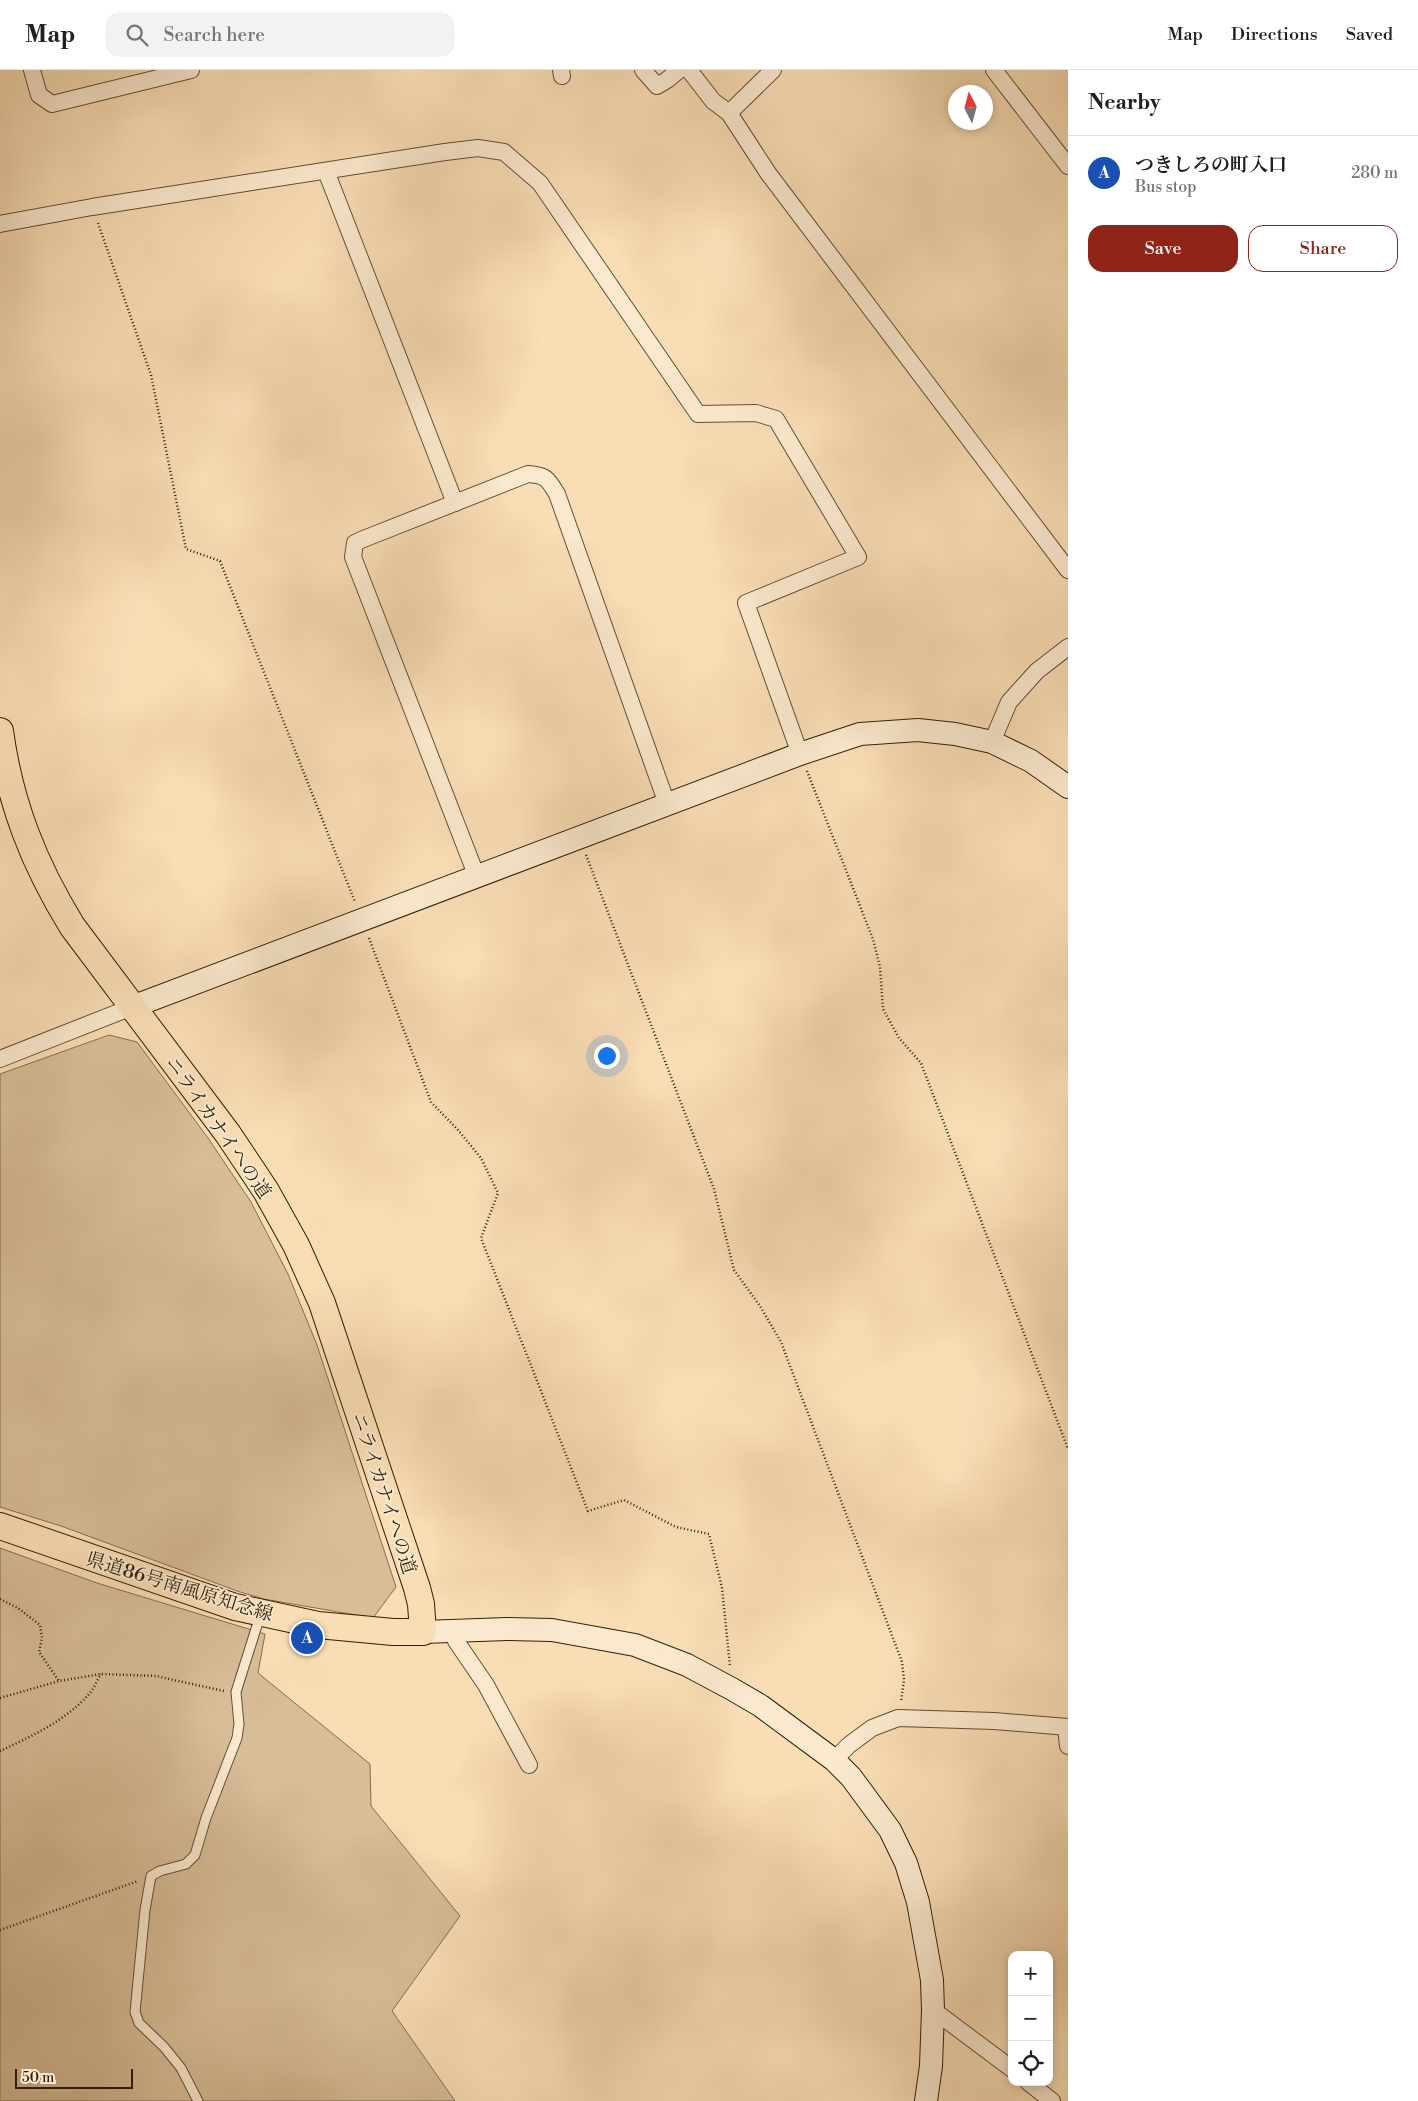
<!DOCTYPE html>
<meta charset="utf-8">
<style>
:root{--surface:#fff;--page:#f2f2f2;--text:#202124;--muted:#757577;--line:#e0e0e0;--accent:#8f2418}
body{margin:0;font-family:"Libre Bodoni","Noto Serif JP",serif;background:var(--page);color:var(--text)}
.controls{position:absolute;right:15px;bottom:15px;display:grid;overflow:hidden;border-radius:10px;box-shadow:0 2px 8px #0003}
.controls button{width:45px;height:45px;display:grid;place-items:center;padding:0;border:0;border-bottom:1px solid var(--line);background:var(--surface);color:var(--text);font:25px sans-serif}
.compass{position:absolute;left:948px;top:15px;width:45px;height:45px;border-radius:50%;background:var(--surface);box-shadow:0 2px 8px #0003;rotate:354deg}
.scale{position:absolute;left:15px;bottom:12px;width:118px;box-sizing:border-box;padding-left:5px;border:2px solid #321f09;border-top:0;font-size:14px;line-height:18px;white-space:nowrap;color:#321f09;-webkit-text-stroke:4px #fbe9cf;paint-order:stroke}
.you{position:absolute;left:606px;top:985px;width:18px;height:18px;margin:-12px;border:4px solid #fff;border-radius:50%;background:#1a73e8;box-shadow:0 0 0 8px #1a73e833}
.badge{display:grid;place-items:center;width:32px;height:32px;border-radius:50%;background:var(--accent);color:#fff;font-size:16px;font-weight:700}
.pin{position:absolute;translate:-50% -50%;border:2px solid #fff;box-shadow:0 1px 5px #0006}
.list{margin:0;padding:0;list-style:none}
h2{display:flex;justify-content:space-between;align-items:center;height:65px;margin:0;padding:0 20px;font-size:21px}
h2 small{font-size:16px;font-weight:400;color:var(--muted)}
.list li{display:grid;grid-template-columns:32px 1fr auto;gap:15px;align-items:center;box-sizing:border-box;height:75px;padding:0 20px;border-top:1px solid var(--line)}
.list b{display:block;font-size:19px;white-space:nowrap}
.list p{margin:0;font-size:16px;white-space:nowrap;color:var(--muted)}
.list em{font-size:16px;font-style:normal;color:var(--muted)}
.actions{display:flex;gap:10px;padding:15px 20px}
.actions a{flex:1;padding:11px 0;border:1px solid var(--accent);border-radius:15px;text-align:center;font-size:18px;color:var(--accent)}
.actions .main{background:var(--accent);color:#fff}
.icon{flex:none;width:28px;height:28px;fill:none;stroke:currentColor;stroke-width:2;stroke-linecap:round;stroke-linejoin:round}
.map{position:relative;flex:none;width:1068px;height:2031px;overflow:hidden}
header{display:flex;align-items:center;gap:30px;box-sizing:border-box;height:70px;padding:0 25px;background:var(--surface);border-bottom:1px solid var(--line)}
header strong{font-size:24px}
nav{display:flex;gap:28px;margin-inline-start:auto;font-size:18px}
.search{width:350px;height:45px;background:var(--page);display:flex;align-items:center;gap:12px;box-sizing:border-box;padding:0 18px;border-radius:15px;color:var(--muted);font-size:19px}
main{display:flex}
aside{flex:1;background:var(--surface)}
.map>svg:first-child{display:block}
</style>
<header>
<strong>Map</strong>
<div class="search"><svg class="icon" aria-label="search" viewBox="0 0 24 24"><circle cx="10" cy="10" r="6"/><path d="M15 15l6 6"/></svg>Search here</div>
<nav><a>Map</a><a>Directions</a><a>Saved</a></nav>
</header>
<main>
<div class="map">
<svg width="1068" height="2031" viewBox="0 0 1068 2031">
<rect width="100%" height="100%" fill="#f9ddb5"/>
<filter id="stains"><feTurbulence type="fractalNoise" baseFrequency=".004" numOctaves="4"/><feColorMatrix values="0 0 0 0 .2 0 0 0 0 .09 0 0 0 0 .02 0 0 0 .5 -.17"/></filter>
<radialGradient id="worn" r=".72"><stop offset=".6" stop-color="#630" stop-opacity="0"/><stop offset="1" stop-color="#630" stop-opacity=".3"/></radialGradient>
<!-- green -->
<g fill="#d7bd98" stroke="#846e50">
<path d="M 109,965 L 137,972 L 208,1068 L 251,1132 L 288,1204 L 317,1275 L 396,1517 L 373,1548 L 264,1529 L 240,1522 L 61,1456 L 0,1437 L 0,1004 Z"/>
<path d="M 0,1478 L 97,1513 L 265,1564 L 258,1603 L 370,1694 L 371,1736 L 460,1846 L 392,1941 L 455,2031 L 0,2031 Z"/>
</g>
<g fill="none" stroke-linecap="round" stroke-linejoin="round">
<defs>
<path id="lane" d="M 198,2031 L 181,1998 L 164,1977 L 139,1953 L 135,1942 L 145,1840 L 151,1806 L 160,1801 L 186,1794 L 195,1785 L 206,1748 L 237,1668 L 239,1654 L 236,1622 L 260,1546"/>
<g id="street">
<path d="M 32,0 L 39,25 L 52,34 L 191,0"/>
<path d="M 561,0 L 562,6"/>
<path d="M 643,0 L 657,16 L 667,10 L 679,0"/>
<path d="M 689,0 L 713,31 L 729,43 L 768,103 L 1068,500"/>
<path d="M 994,0 L 1068,96"/>
<path d="M 729,43 L 773,0"/>
<path d="M 326,101 L 455,433"/>
<path d="M 0,154 L 92,137 L 445,82 L 478,78 L 504,82 L 540,113 L 698,344 L 756,343 L 776,349 L 858,487 L 746,533 L 800,684"/>
<path d="M 992,672 L 1009,632 L 1037,601 L 1068,577"/>
<path d="M 477,807 L 353,487 L 355,473 L 361,470 L 528,404 C 546,405 548,409 557,424 L 667,734"/>
<path d="M 0,989 L 132,937"/>
<path d="M 454,1560 L 456,1571 L 486,1615 L 529,1695"/>
<path d="M 1066,1657 L 1068,1676"/>
<path d="M 834,1690 L 849,1675 L 872,1658 L 898,1648 L 994,1651 L 1068,1657"/>
<path d="M 933,1940 L 1012,1999"/>
<path d="M 1028,2012 L 1052,2031"/>
</g>
<g id="secondary">
<path d="M 132,937 L 800,684 L 860,664 L 918,660 L 955,664 L 992,672 L 1031,691 L 1068,717"/>
<path d="M 423,1562 L 507,1559 L 552,1560 L 635,1575 L 687,1595 L 732,1619 L 761,1636 L 834,1690 L 851,1707 L 890,1760 L 906,1793 L 918,1832 L 932,1910 L 933,1940 L 931,1996 L 926,2031"/>
</g>
<path id="primary" d="M 0,661 C 10,734 34,794 72,856 L 228,1064 L 266,1121 L 296,1175 L 322,1233 L 417,1518 L 421,1534 L 423,1562 L 393,1562 L 318,1555 L 235,1537 L 0,1456"/>
</defs>
<!-- lane casing -->
<use href="#lane" stroke="#644e34" stroke-width="11"/>
<!-- street casing -->
<use href="#street" stroke="#644e34" stroke-width="18"/>
<!-- secondary casing -->
<use href="#secondary" stroke="#321f09" stroke-width="24"/>
<!-- primary casing -->
<use href="#primary" stroke="#321f09" stroke-width="28"/>
<!-- path -->
<g stroke="#321f09" stroke-width="2.5" stroke-dasharray="1 2.5" stroke-linecap="butt">
<path d="M 98,153 L 151,305 L 186,479 L 220,491 L 355,832"/>
<path d="M 807,701 L 873,869 L 880,897 L 883,939 L 899,968 L 921,993 L 1068,1379"/>
<path d="M 586,785 L 714,1119 L 734,1200 L 760,1236 L 781,1272 L 902,1592 L 904,1610 L 901,1632"/>
<path d="M 369,868 L 431,1032 L 458,1060 L 481,1088 L 498,1123 L 481,1168 L 588,1441 L 624,1430 L 676,1457 L 709,1464 L 722,1518 L 730,1596"/>
<path d="M 0,1529 L 18,1538 L 40,1555 L 42,1568 L 39,1582 L 59,1611"/>
<path d="M 0,1628 L 59,1611 L 101,1604 L 156,1606 L 224,1621"/>
<path d="M 0,1681 C 30,1667 67,1650 89,1624 C 94,1619 97,1610 101,1604"/>
<path d="M 0,1860 L 138,1811"/>
</g>
<!-- lane -->
<use href="#lane" stroke="#fbe9cf" stroke-width="9"/>
<!-- street -->
<use href="#street" stroke="#fbe9cf" stroke-width="16"/>
<!-- secondary -->
<use href="#secondary" stroke="#fbe9cf" stroke-width="22"/>
<!-- primary -->
<use href="#primary" stroke="#f9ddb5" stroke-width="26"/>
</g>
<g text-anchor="middle" stroke-width="4" stroke-linejoin="round" paint-order="stroke">
<!-- street labels -->
<g font-size="19" fill="#321f09" stroke="#fbe9cf">
<text transform="translate(219 1057) rotate(55)" y="7">ニライカナイへの道</text>
<text transform="translate(385 1423) rotate(72)" y="7">ニライカナイへの道</text>
<text transform="translate(180 1516) rotate(17)" y="7">県道86号南風原知念線</text>
</g>
</g>
<rect width="100%" height="100%" filter="url(#stains)"/>
<rect width="100%" height="100%" fill="url(#worn)"/>
</svg>
<div class="controls">
<button>+</button>
<button>−</button>
<button><svg class="icon" aria-label="locate" viewBox="0 0 24 24"><circle cx="12" cy="12" r="6"/><path d="M12 2v4M12 18v4M2 12h4M18 12h4"/></svg></button>
</div>
<svg class="compass" viewBox="-18 -18 36 36"><path d="M0-13l5 13h-10z" fill="#e53935"/><path d="M0 13l5-13h-10z" fill="#757577"/></svg>
<div class="scale">50 m</div>
<div class="you"></div>
<div class="pin badge" style="left:307px;top:1568px;background:#1a4fb4">A</div>
</div>
<aside>
<h2>Nearby<small></small></h2>
<ul class="list">
<li><span class="badge" style="background:#1a4fb4">A</span><div><b>つきしろの町入口</b><p>Bus stop</p></div><em>280 m</em></li>
</ul>
<div class="actions"><a class="main">Save</a><a>Share</a></div>
</aside>
</main>
